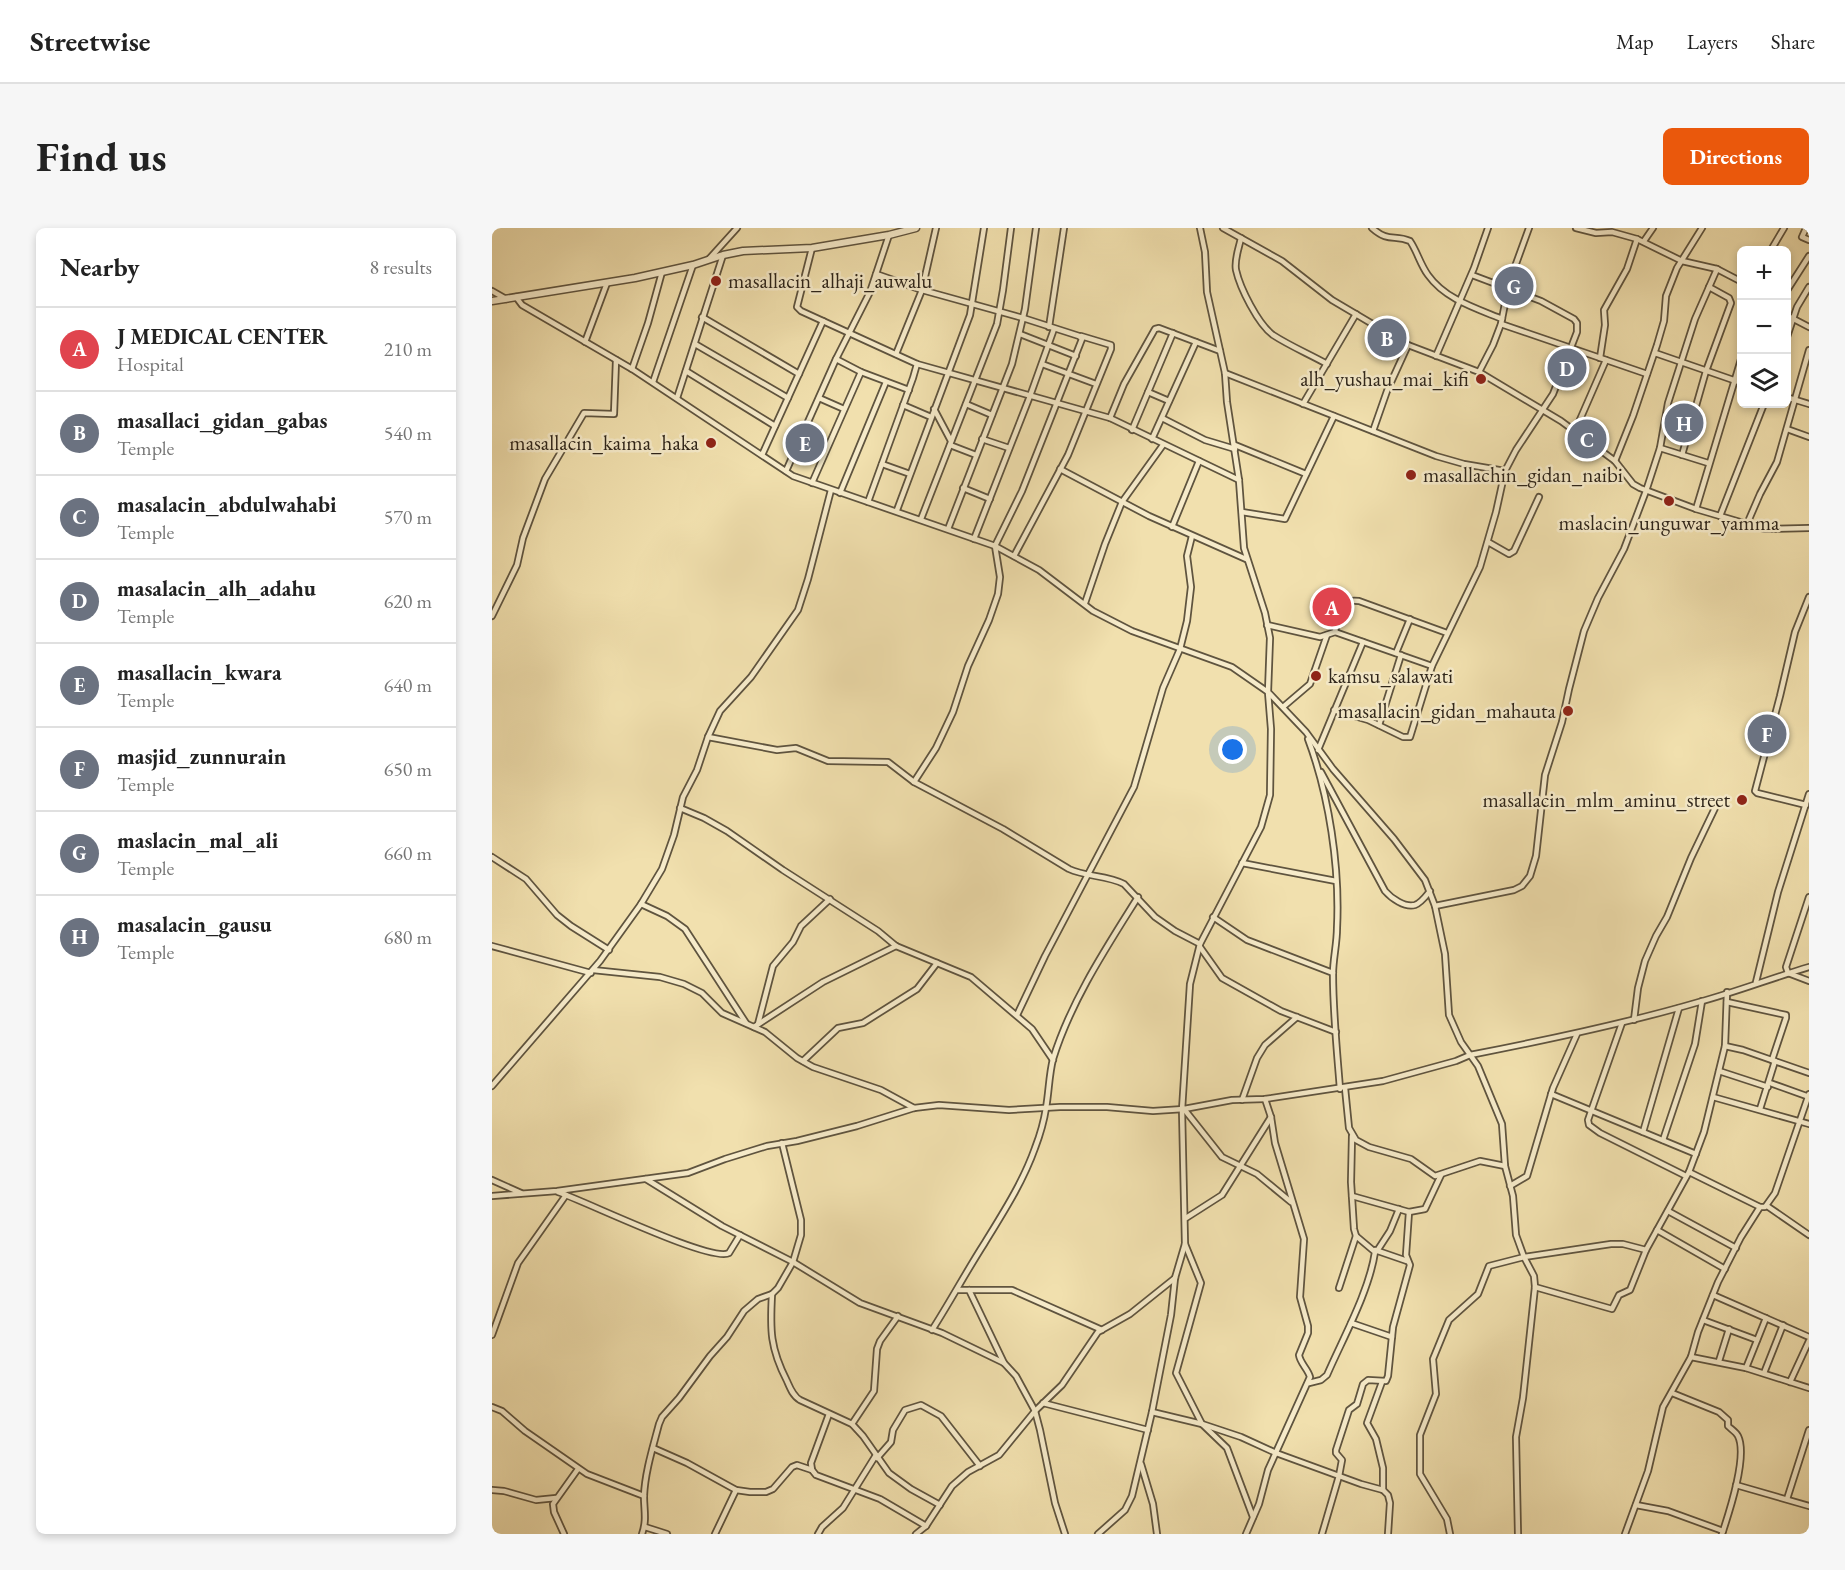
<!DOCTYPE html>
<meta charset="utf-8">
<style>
:root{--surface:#fff;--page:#f6f6f6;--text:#222;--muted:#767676;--line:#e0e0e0;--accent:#ea580c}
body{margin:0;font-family:"EB Garamond",serif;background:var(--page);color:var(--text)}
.controls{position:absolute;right:18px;top:18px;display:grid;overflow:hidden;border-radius:9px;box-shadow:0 3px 9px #0003}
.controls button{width:54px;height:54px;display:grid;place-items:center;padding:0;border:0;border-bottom:2px solid var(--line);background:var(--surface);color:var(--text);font:30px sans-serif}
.you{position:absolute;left:741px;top:522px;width:21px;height:21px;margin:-15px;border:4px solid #fff;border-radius:50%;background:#1a73e8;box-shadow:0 0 0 9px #1a73e833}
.badge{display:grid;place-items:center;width:39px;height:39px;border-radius:50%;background:var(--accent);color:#fff;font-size:20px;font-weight:700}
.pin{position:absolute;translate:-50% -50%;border:3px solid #fff;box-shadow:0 2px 6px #0006}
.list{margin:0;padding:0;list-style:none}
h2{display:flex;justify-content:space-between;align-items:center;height:78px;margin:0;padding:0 24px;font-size:26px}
h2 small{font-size:20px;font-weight:400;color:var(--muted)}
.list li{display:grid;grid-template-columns:39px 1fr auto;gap:18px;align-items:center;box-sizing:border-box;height:84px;padding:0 24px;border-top:2px solid var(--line)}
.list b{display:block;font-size:22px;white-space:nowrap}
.list p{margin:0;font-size:20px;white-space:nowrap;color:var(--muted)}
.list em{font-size:20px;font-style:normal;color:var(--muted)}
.icon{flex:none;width:33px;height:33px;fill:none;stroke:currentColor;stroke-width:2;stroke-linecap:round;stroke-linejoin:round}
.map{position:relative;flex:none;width:1317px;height:1306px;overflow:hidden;border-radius:9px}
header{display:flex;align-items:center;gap:36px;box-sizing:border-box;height:84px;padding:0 30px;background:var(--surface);border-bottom:2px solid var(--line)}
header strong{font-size:28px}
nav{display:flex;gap:33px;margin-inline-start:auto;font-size:21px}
.intro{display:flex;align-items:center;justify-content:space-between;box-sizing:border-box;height:144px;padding:0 36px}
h1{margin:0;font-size:42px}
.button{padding:15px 27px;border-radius:9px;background:var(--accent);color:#fff;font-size:21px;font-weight:700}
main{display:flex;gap:36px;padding:0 36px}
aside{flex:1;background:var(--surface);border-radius:9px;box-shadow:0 3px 9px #0003}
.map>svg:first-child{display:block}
</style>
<header>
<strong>Streetwise</strong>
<nav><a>Map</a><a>Layers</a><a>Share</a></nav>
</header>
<div class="intro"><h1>Find us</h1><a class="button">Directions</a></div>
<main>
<aside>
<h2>Nearby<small>8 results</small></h2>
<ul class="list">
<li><span class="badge" style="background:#e0444e">A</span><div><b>J MEDICAL CENTER</b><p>Hospital</p></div><em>210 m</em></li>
<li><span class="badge" style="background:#6b7280">B</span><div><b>masallaci_gidan_gabas</b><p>Temple</p></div><em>540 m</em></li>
<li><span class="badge" style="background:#6b7280">C</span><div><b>masalacin_abdulwahabi</b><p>Temple</p></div><em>570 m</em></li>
<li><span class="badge" style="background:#6b7280">D</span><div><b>masalacin_alh_adahu</b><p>Temple</p></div><em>620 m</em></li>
<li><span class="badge" style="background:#6b7280">E</span><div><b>masallacin_kwara</b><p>Temple</p></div><em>640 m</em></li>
<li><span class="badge" style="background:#6b7280">F</span><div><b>masjid_zunnurain</b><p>Temple</p></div><em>650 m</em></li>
<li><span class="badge" style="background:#6b7280">G</span><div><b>maslacin_mal_ali</b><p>Temple</p></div><em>660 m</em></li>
<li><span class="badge" style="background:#6b7280">H</span><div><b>masalacin_gausu</b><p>Temple</p></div><em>680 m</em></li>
</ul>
</aside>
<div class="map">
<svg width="1317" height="1306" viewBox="0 0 1317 1306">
<rect width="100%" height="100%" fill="#f1e0ae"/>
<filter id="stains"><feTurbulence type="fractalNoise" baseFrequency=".00333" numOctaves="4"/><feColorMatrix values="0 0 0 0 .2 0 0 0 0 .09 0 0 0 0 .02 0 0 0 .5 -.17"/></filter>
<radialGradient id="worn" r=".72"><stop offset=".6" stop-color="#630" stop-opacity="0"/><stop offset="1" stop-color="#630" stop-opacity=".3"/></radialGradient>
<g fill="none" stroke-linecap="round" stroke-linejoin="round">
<defs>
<g id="minor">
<path d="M 708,0 L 713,24 L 715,64 L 733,145 L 735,174 L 747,252 L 752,320 L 773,385 L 778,410 L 776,464 L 814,504 L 841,541 L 902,611 L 933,652 L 943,678 L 953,726 L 957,787 L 969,814 L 986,838 L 1010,896 L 1013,938 L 1021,968 L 1024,1007 L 1032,1029 L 1042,1048 L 1043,1059 L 1031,1170 L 1024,1209 L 1026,1306"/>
<path d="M 731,0 L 790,33 L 840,72 L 916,117 L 987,144 L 1069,193 L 1123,233 L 1141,256 L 1148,260 L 1204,281 L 1272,301 L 1317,300"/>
<path d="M 880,0 C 897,15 902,6 918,13 C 925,23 928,36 936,47 C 953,71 983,80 1010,91"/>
<path d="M 1084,0 L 1104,5 L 1120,4 L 1145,11 L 1190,33 L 1225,41 L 1250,54"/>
<path d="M 1314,0 L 1310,9 L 1317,12"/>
<path d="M 749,10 C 747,20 742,32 744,42 C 748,60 766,96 781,107 C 798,118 817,126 835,136"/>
<path d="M 1152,13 L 1161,0"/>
<path d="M 320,20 L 305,79 L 309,83 L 425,136 L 618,190 L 747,252"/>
<path d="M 1279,22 L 1292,0"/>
<path d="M 217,31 L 245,0"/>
<path d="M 384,46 L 430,62 L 531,90 L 587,108 L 590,111 L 530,263 L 503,318 L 508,349 L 506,366 L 497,392 L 476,438 L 461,484 L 444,520 L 422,554"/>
<path d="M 0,63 L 14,71"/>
<path d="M 1294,64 L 1317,28"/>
<path d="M 24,69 L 30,77 L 140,141 L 301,248 L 503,318 L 547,342 L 601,383 L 640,403 L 740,439 L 776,464 L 779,501 L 778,567 L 769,599 L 708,716 L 698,756 L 690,882 L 693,1016 L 683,1050 L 679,1087 L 660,1184 L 640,1268 L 633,1282 L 606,1306"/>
<path d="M 1294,87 L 1317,99"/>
<path d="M 210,89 L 307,146"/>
<path d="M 1009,96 L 1155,146"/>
<path d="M 557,99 L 572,0"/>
<path d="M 528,106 L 584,128"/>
<path d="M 1294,112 L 1305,79 L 1317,59"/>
<path d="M 93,114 L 115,55"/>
<path d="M 203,116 L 296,170"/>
<path d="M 1163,125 L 1250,155"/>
<path d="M 404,126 L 430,62 L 444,0"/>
<path d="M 944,128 L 982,40 L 996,0"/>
<path d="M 1108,130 L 1113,97 L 1112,82 L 1135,41 L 1145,11"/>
<path d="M 344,131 L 369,144 L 417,162"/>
<path d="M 550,136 L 604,156"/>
<path d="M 140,141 L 156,95 L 170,44"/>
<path d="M 194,143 L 283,198"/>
<path d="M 987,144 L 1001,117 L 1009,96 L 1017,55 L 1037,0"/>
<path d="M 733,145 L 944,228 L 972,236 L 1013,243"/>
<path d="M 161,154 L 201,37"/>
<path d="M 656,164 L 677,173"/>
<path d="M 1294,169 L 1317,176"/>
<path d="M 185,170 L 231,27"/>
<path d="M 327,170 L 352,181"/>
<path d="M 474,176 L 500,187"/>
<path d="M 811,176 L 864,86"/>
<path d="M 411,177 L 439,189"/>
<path d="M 442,181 L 459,213"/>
<path d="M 618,190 L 632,156 L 663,101 L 667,100 L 728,123"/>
<path d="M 670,190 L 713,212 L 743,221"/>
<path d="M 1295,201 L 1317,209"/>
<path d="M 640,202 L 681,105"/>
<path d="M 881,203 L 895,163 L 916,117"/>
<path d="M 1083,203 L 1114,132"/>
<path d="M 490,211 L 517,220"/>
<path d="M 660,211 L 704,114"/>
<path d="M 458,217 L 484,227"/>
<path d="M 743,217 L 814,246"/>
<path d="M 1168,220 L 1216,235"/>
<path d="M 270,227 L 331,93"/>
<path d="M 1190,227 L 1214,143 L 1239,75 L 1237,70 L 1217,59"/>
<path d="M 1123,233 L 1141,188 L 1165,117 L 1172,93 L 1174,68 L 1185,40 L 1210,0"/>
<path d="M 390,236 L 418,246"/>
<path d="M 568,241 L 657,288 L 754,331"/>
<path d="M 294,243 L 344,131 L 378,64 L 397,7"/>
<path d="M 320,255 L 369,144"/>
<path d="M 471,260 L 498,271"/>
<path d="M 348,265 L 394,154"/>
<path d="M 376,274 L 421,150 L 425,136"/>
<path d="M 1204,281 L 1250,128"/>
<path d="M 405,282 L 478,87 L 492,0"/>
<path d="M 750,284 L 793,291 L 842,188"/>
<path d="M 1228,288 L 1272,176"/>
<path d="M 429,291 L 505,96 L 511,62 L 519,0"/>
<path d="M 1255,296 L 1268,266 L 1285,234 L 1317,122"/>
<path d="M 680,299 L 707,233"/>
<path d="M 456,301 L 520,136 L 533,81 L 544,0"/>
<path d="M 482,311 L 538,168 L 562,101"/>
<path d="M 996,314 L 1017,326 L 1022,323 L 1047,269"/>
<path d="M 522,328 L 576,227 L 619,121 L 619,117 L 589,108"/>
<path d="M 593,375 L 613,316 L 630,274 L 671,217"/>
<path d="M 0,388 L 25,337 L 31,310 L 53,251 L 92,185 L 122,186 L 124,132"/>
<path d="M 775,397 L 828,409 L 843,404 L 940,438"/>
<path d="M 843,404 C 847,386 844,370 867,373 L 955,405"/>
<path d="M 904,425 L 918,391"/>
<path d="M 791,479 L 818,456 L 835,407"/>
<path d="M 842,482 L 876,492 L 911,509 L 918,509 L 940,438 L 988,339 L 1004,284 L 1013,243 L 1024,222 L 1061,166 L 1085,104 L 1085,95 L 1082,91 L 1049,73 L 980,47"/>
<path d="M 887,497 L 909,427"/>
<path d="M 216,509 L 285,522 L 304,520 L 336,533 L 396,534 L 422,554 L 511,601 L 577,641 C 594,649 615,647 632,656 L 663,689 L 683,703 L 708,716"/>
<path d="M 816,511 C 837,567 848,639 845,700 C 845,716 841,731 841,746 C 841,784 845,823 848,861"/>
<path d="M 826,522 L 871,414"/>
<path d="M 829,544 L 893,663 C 899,670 913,680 923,677 C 929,675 934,668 938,663"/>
<path d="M 1314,577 L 1265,565 L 1263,563 L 1288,468 L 1303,404 L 1317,369"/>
<path d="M 188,580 L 212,590 L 235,603 L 291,642 L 386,703 L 404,718 L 479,749 L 540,801 L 561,832"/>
<path d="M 0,629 L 34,651 L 65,687 L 79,698 L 117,722"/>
<path d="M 750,635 L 844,653"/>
<path d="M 1317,669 L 1294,739 L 1296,745 L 1317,753"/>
<path d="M 149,676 L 175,688 L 193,701 L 254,795"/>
<path d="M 943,678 L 1022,662 L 1030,658 L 1038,648 L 1044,628 L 1053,547 L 1070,494 L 1077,461 L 1092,403 L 1106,370 L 1132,321 L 1154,263 L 1168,220 L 1176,175 L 1203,91 L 1225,41"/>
<path d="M 721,689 L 755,712 L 841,745"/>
<path d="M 0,718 L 99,745"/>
<path d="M 708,719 L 730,750 L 789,783 L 844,804"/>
<path d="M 101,742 L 168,749 L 192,756 L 210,765 L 230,785 L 273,804 L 305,830 L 321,839 L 389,862 L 422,880"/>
<path d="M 1264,754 L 1286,664 L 1317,566"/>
<path d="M 1235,774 L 1294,787 L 1294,790 L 1280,832"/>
<path d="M 525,787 L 553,728 L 642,559 L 671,460 L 688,421 L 695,393 L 699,359 L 695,328 L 700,308"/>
<path d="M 1142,792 L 1146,760 L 1153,733 L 1164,708 L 1175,689 L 1199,630 L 1223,580"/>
<path d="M 1130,795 L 1096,892 L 1097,897 L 1108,905 L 1194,948"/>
<path d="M 266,796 L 281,738 L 301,714 L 309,698 L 338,671"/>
<path d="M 262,799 L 331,754 L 404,718"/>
<path d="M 1233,818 L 1251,822 L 1317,845"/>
<path d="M 311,833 L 346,800 L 371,795 L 425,761 L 445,735"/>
<path d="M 1227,843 L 1276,859"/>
<path d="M 1278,855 L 1317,869"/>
<path d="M 0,858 L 108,733 L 149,676 L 170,641 L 182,607 L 191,569 L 205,542 L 216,509 L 228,483 L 259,449 L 306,382 L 316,351 L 339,262"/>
<path d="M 853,860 L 857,900 L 864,912 L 877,919 L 919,931 L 943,948 L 988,933 L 1013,938"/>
<path d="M 1059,866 L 1204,926"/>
<path d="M 1221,869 L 1317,896"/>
<path d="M 750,872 L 765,830 L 773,817 L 805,789"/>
<path d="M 692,881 L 730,929 L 765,946 L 799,974"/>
<path d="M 1268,881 L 1283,833"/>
<path d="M 1151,904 L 1187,780"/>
<path d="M 1171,912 L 1203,816 L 1210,773"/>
<path d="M 1197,944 L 1268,979 L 1273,979 L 1283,965 L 1317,866"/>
<path d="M 154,951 L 230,998 L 301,1034 L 368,1075 L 450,1105 L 512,1135 L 524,1148 L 543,1183 L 548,1202 L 563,1275 L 573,1306"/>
<path d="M 0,952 L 29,965"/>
<path d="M 1018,958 L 1035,948 L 1061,860 L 1085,806"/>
<path d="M 66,964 C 93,973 220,1035 237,1025 L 248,1007"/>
<path d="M 0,968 L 65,963 L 196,945 L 233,931 L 275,918 L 305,913 L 365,898 L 422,880 L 447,877 L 517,882 L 568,879 L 615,879 L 661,883 L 692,881 L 740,872 L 773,871 L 891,853 L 964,833 L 978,827 C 1055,812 1132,796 1207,774 C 1244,764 1280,750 1317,739"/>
<path d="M 860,968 L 917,984"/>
<path d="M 1275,978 L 1317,1007"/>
<path d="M 1176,983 L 1244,1020"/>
<path d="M 694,990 L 730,967 L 779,889"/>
<path d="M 1165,1002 L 1233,1041"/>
<path d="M 693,1016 L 709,1055 L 684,1145 L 710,1196 L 735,1220 L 761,1289"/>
<path d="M 883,1022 L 915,1033"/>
<path d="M 885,1023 L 898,1003 L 907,981"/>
<path d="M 1043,1059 L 1120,1081 L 1127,1067 L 1138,1062 L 1154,1022 L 1197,944 L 1212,904 L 1233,818 L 1235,764"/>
<path d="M 847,1060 L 864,1008"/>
<path d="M 466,1062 L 520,1062 L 610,1102"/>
<path d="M 477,1062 L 512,1135"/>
<path d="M 280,1066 C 278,1102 278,1120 295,1153 C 298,1160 301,1168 308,1172 L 360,1196 L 371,1208 L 397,1245 L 419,1261 L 448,1277"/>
<path d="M 1221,1067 L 1317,1109"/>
<path d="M 1211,1092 L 1265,1112"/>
<path d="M 859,1095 L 900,1109"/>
<path d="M 440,1102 C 458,1074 474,1044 492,1016 C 511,985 531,954 543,920 C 548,907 552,893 554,880 C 557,863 557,847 561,831 C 579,773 614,720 646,669"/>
<path d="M 0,1107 L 26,1035 L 74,967"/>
<path d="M 1199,1129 L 1254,1140 L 1317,1160"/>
<path d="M 1227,1133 L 1237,1101"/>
<path d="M 1254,1140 L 1274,1090"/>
<path d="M 1272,1145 L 1291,1097"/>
<path d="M 890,1154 L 875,1195 L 884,1211 L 891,1240 L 891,1262"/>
<path d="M 1298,1154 L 1317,1113"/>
<path d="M 817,1155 L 829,1152 L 835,1147 C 851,1110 877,1064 883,1024 L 864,1008 L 862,1001 L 859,954 L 860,908"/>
<path d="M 1180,1165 L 1227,1184 L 1236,1192 L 1236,1198 C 1239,1201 1244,1204 1246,1208 C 1256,1228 1237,1285 1230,1306"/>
<path d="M 551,1175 L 656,1202"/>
<path d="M 0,1179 L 10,1183 L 33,1203 L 95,1246 L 152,1268"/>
<path d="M 660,1184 L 710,1196 L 749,1209 L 784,1225 L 869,1256 L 891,1262 L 896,1267 L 898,1275 L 896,1306"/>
<path d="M 337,1186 L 319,1235 L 320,1242 L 324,1247 L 388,1271 L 434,1298"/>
<path d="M 360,1196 L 382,1163 L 385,1121 L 388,1113 L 406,1088"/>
<path d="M 161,1220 L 195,1235 L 244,1262 L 258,1264 L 274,1264 L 281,1261 L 300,1239 L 305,1237 L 320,1242"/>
<path d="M 385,1230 L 399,1214 L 401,1202 L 413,1182 L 429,1177 L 449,1188 L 488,1238"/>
<path d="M 649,1236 L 661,1276 L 665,1306"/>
<path d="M 1244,1257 L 1317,1278"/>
<path d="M 0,1262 L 12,1263 L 44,1272 L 64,1270"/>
<path d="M 1295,1271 L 1317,1202"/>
<path d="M 1144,1277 L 1176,1283 L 1231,1303"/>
<path d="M 153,1299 L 175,1306"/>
<path d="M 72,1306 L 62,1284 L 61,1276 L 86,1241"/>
<path d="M 150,1306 C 155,1292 152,1282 152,1268 C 153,1244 161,1219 167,1196 L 170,1189 L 187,1170 L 218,1128 L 235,1109 L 252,1083 L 266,1071 L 280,1066 L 286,1060 L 301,1034 L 309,1007 L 309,992 L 290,915"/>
<path d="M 223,1306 L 244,1262"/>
<path d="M 326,1306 L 330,1299 L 351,1280 L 384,1227"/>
<path d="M 424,1306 L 434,1298 L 460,1258 L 476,1244 L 507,1227 L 543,1183 L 570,1157 L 606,1104 L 638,1086 L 683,1050"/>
<path d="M 754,1306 L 767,1276 L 776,1242 L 818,1149 C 816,1141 808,1135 807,1127 L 816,1105 L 816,1098 L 808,1069 L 812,1011 L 783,915 L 779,889 L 773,871"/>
<path d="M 830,1306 L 847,1248 L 850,1232 L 844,1225 L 844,1222 L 857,1182 L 865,1176 L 871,1156 L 876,1152 L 894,1153 L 896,1148 L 901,1099 L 918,1037 L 914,1027 L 917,984 L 933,981 L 949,947"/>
<path d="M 958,1306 L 955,1291 L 928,1246 L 928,1207 L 944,1166 L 941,1131 L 957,1092 L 986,1066 L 997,1038 L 1032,1029 L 1119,1016 L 1131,1016 L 1154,1022"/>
<path d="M 1133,1306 L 1156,1243 L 1171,1179 L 1199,1129 L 1206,1104 L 1226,1054 L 1249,1009 L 1268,979"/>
</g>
<path id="tertiary" d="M 0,73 L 143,50 L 201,37 L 231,27 L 251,23 L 320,20 L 397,7 L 424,0"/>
</defs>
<!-- minor casing -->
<use href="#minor" stroke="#5f543f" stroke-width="8"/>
<!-- tertiary casing -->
<use href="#tertiary" stroke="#5f543f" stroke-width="9"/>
<!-- minor -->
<use href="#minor" stroke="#f6ebca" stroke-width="4.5"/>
<!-- tertiary -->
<use href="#tertiary" stroke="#f6ebca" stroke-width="6"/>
</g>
<!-- markers -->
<g fill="#8f2418" stroke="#f6ebca" stroke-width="2">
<circle cx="224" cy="53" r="6"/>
<circle cx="989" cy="151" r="6"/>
<circle cx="219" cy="215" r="6"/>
<circle cx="919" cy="247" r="6"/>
<circle cx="1177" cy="273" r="6"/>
<circle cx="824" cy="448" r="6"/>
<circle cx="1076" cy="483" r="6"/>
<circle cx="1250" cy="572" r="6"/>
</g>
<g text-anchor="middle" stroke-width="5" stroke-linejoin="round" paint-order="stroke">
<!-- poi labels -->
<g font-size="21" fill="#2e251a" stroke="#f6ebca" text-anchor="end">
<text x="236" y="60" text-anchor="start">masallacin_alhaji_auwalu</text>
<text x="977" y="158">alh_yushau_mai_kifi</text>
<text x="207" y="222">masallacin_kaima_haka</text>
<text x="931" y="254" text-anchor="start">masallachin_gidan_naibi</text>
<text x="1177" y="302" text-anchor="middle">maslacin_unguwar_yamma</text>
<text x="836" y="455" text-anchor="start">kamsu_salawati</text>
<text x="1064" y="490">masallacin_gidan_mahauta</text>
<text x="1238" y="579">masallacin_mlm_aminu_street</text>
</g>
</g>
<rect width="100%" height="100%" filter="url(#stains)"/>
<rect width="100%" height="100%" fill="url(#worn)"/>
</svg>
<div class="controls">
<button>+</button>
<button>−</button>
<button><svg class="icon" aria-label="layers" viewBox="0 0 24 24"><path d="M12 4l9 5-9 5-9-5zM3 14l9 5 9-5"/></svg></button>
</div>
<div class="you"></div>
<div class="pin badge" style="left:840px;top:379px;background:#e0444e">A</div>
<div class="pin badge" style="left:895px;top:110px;background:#6b7280">B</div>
<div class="pin badge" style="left:1095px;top:211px;background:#6b7280">C</div>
<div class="pin badge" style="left:1075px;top:140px;background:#6b7280">D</div>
<div class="pin badge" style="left:313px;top:215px;background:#6b7280">E</div>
<div class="pin badge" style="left:1275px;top:506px;background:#6b7280">F</div>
<div class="pin badge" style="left:1022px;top:58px;background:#6b7280">G</div>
<div class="pin badge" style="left:1192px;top:195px;background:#6b7280">H</div>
</div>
</main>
